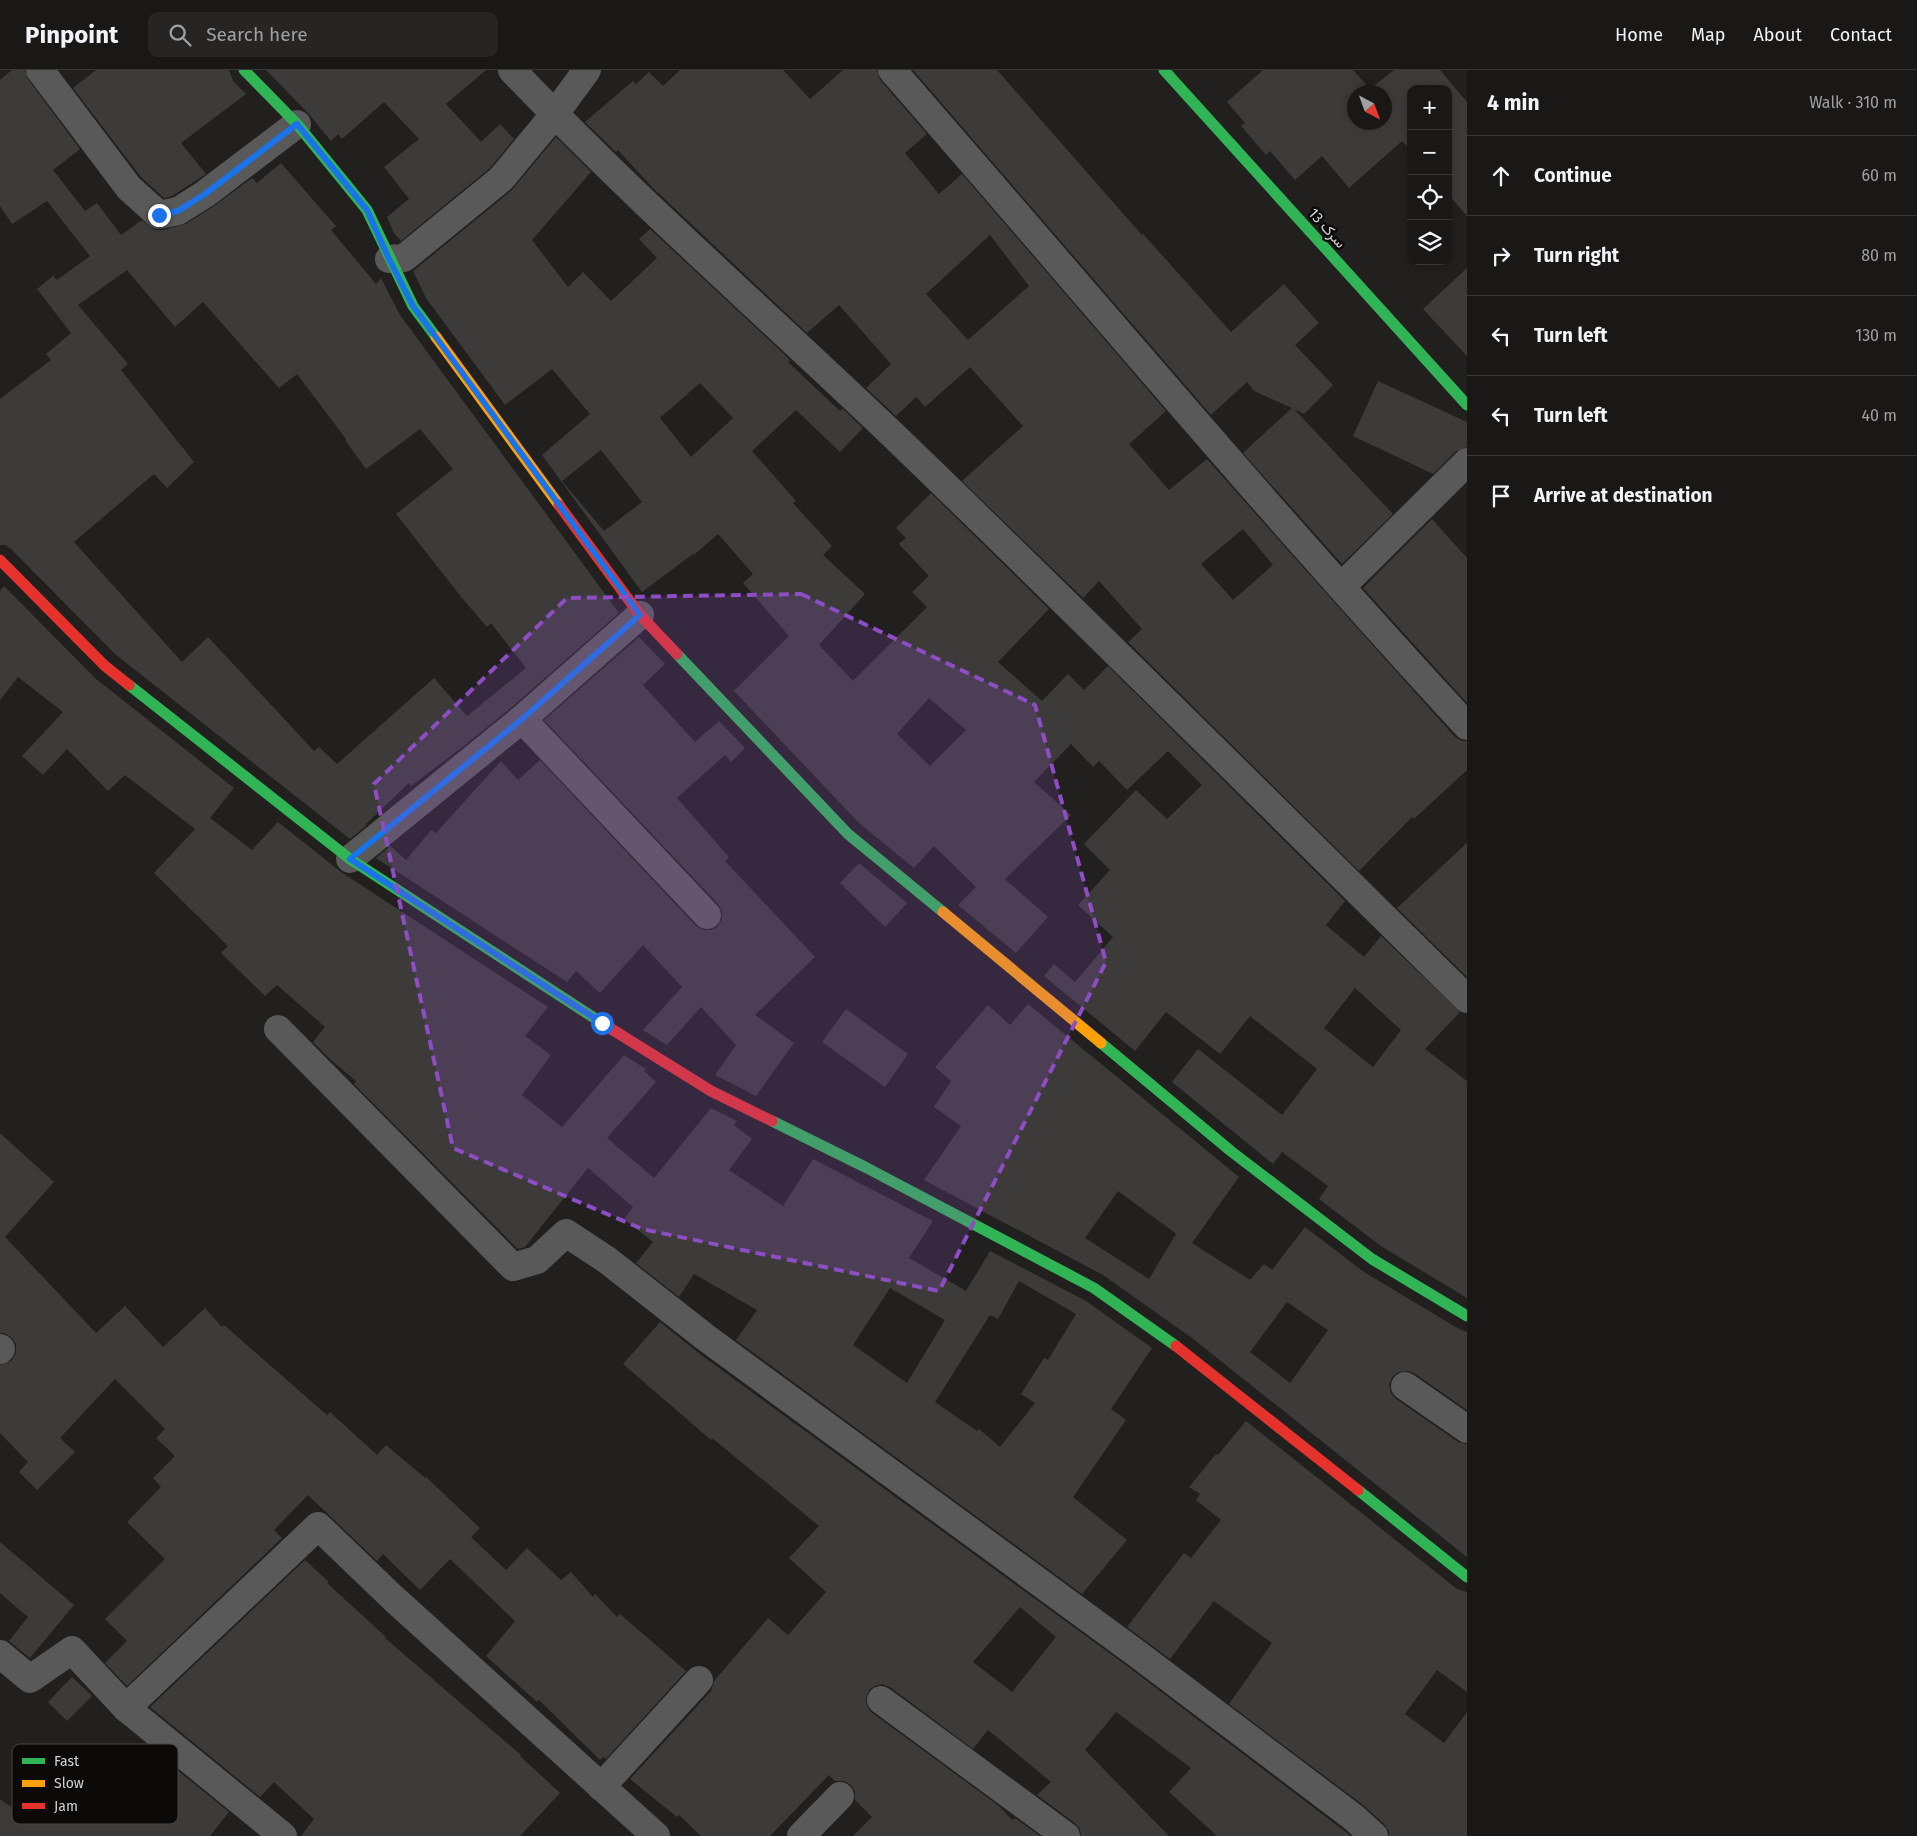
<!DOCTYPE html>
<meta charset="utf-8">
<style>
:root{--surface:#191817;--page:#262524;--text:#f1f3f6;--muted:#9fa0a1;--line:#373736}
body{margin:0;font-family:"Fira Sans",Vazirmatn,sans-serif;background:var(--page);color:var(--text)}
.controls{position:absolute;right:15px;top:15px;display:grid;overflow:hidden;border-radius:10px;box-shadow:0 2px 8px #0003}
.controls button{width:45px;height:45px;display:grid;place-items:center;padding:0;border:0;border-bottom:1px solid var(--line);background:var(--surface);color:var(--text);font:25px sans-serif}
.compass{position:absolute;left:1347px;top:15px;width:45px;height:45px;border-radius:50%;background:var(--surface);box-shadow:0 2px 8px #0003;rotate:139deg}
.stop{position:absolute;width:15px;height:15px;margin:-11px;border:4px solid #1a73e8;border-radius:50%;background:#fff}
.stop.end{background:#1a73e8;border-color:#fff;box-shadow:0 1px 5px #0008}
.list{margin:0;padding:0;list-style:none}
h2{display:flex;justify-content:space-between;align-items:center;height:65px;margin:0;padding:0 20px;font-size:21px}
h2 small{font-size:16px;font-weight:400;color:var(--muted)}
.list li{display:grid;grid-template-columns:32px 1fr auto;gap:15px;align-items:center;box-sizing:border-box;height:80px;padding:0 20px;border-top:1px solid var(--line)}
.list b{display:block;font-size:19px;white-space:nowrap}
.list em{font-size:16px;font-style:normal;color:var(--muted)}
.icon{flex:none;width:28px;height:28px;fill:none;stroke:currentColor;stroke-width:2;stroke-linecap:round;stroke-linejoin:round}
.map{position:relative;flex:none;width:1467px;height:1766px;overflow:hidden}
header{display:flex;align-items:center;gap:30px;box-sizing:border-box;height:70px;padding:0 25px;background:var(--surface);border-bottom:1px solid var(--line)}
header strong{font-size:24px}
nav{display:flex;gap:28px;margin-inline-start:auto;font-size:18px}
.search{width:350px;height:45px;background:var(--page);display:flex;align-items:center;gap:12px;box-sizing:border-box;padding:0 18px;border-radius:10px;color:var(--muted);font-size:19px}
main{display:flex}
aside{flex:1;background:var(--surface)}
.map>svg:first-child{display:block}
</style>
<header>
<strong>Pinpoint</strong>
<div class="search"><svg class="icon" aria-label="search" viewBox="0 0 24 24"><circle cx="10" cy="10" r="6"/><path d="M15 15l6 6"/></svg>Search here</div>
<nav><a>Home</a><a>Map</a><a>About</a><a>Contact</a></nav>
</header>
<main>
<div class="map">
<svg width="1467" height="1766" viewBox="0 0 1467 1766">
<rect width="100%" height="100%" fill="#21201f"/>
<!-- building -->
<g fill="#3c3b3a" fill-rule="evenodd">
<path d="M 12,0 L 25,0 L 28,9 L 80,79 L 53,100 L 85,141 L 97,133 L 121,165 L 142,150 L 155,160 L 162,160 L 186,154 L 214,136 L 252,108 L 257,113 L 281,93 L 336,156 L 331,160 L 376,214 L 381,208 L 400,245 L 619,543 L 512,637 L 469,672 L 411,716 L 409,713 L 365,755 L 366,756 L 350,769 L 115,584 L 11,479 L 5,475 L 0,475 L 0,329 L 51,290 L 46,284 L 71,263 L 37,219 L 53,206 L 57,210 L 90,186 L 47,131 L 12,154 L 0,136 L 0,10 ZM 127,200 L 175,257 L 203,232 L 279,318 L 297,304 L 346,369 L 345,370 L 366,399 L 420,359 L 453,399 L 396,444 L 462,528 L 487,557 L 491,553 L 526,598 L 467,646 L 434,608 L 337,694 L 319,677 L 314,681 L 208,567 L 182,592 L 74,472 L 154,404 L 167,418 L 194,392 L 121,300 L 128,294 L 78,235 Z"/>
<path d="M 96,0 L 229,0 L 233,11 L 246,24 L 181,73 L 206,104 L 172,126 L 164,128 L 141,107 L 73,18 Z"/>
<path d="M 266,0 L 486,0 L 446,34 L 481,72 L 500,54 L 514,69 L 490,98 L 401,171 L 394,163 L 387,147 L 409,129 L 384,97 L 419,69 L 384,32 L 342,69 L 338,64 L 331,71 L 308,43 Z"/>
<path d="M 680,0 L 783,0 L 810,29 L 843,0 L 877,0 L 880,10 L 927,64 L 905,83 L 939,124 L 962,104 L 1166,341 L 1129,374 L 1169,420 L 1207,389 L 1309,504 L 1455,667 L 1462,671 L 1467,671 L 1467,700 L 1414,749 L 1412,747 L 1359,801 L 1128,572 L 1142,559 L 1099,511 L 1083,528 L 962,411 L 1023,356 L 970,297 L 925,337 L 916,327 L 896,346 L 866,318 L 891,294 L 839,235 L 807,263 L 652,117 L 618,80 L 616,82 L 585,52 L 633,11 L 636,14 L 649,2 L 663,16 ZM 990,165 L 1029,216 L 968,270 L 926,224 ZM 1243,459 L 1273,495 L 1233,530 L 1201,494 Z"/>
<path d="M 913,0 L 997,0 L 1142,165 L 1143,164 L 1231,262 L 1284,214 L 1319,253 L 1295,275 L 1333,315 L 1304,344 L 1294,339 L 1393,444 L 1342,494 L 1243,383 L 1292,338 L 1254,321 L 1247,312 L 1211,345 Z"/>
<path d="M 1263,0 L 1353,0 L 1370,19 L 1394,0 L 1440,0 L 1467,32 L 1467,146 L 1448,124 L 1448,19 L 1411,19 L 1411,81 L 1402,71 L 1349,118 L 1322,86 L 1295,110 L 1270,81 L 1266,85 L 1241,56 L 1245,53 L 1227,32 ZM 1354,22 L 1384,22 L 1384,52 L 1354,52 Z"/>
<path d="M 556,67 L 591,102 L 532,170 L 568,217 L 583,202 L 611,231 L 657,188 L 639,169 L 650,159 L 784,284 L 790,290 L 788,292 L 840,341 L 843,339 L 863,358 L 840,382 L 796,340 L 752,381 L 796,431 L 793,433 L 832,476 L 823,485 L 865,524 L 819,575 L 853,611 L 927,537 L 912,522 L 929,506 L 899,474 L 906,468 L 896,458 L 931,423 L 1049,539 L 998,592 L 1042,631 L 1068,604 L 1084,620 L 1108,596 L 1345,831 L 1326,855 L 1364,887 L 1381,866 L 1460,942 L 1425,979 L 1467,1011 L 1467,1228 L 1381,1176 L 1319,1129 L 1328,1116 L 1282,1082 L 1273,1094 L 1172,1012 L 1198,979 L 1282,1045 L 1317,999 L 1250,946 L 1220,984 L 1166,942 L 1135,981 L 1044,906 L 1054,894 L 1075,912 L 1113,867 L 1078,835 L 1110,800 L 1084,774 L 1136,720 L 1167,749 L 1202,715 L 1168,681 L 1127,720 L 1099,691 L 1093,697 L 1071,674 L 1034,712 L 1071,745 L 1005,809 L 1048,847 L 1016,883 L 958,835 L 976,817 L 934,776 L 914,798 L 859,753 L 734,621 L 789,566 L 743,513 L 753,504 L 718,464 L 694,485 L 693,484 L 642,522 L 542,385 L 590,344 L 552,299 L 505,335 L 426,228 L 413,201 L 511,121 ZM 700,313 L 733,348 L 691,387 L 660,348 ZM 601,380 L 642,432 L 604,461 L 562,411 ZM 929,628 L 966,660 L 930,696 L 897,664 ZM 1355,918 L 1401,960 L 1373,997 L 1324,958 Z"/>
<path d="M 1467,198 L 1467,286 L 1423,239 Z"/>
<path d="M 1378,311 L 1467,352 L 1467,377 L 1456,381 L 1433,404 L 1353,366 Z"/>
<path d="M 1432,449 L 1467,488 L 1467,633 L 1363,518 Z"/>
<path d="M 4,516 L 95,608 L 234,718 L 210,748 L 252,780 L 278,752 L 341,802 L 548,937 L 525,966 L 551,985 L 522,1025 L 562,1057 L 624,985 L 646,999 L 644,1001 L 656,1012 L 607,1068 L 654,1108 L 711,1038 L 737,1051 L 734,1055 L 752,1069 L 729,1100 L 783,1136 L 813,1089 L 933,1151 L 909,1188 L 966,1221 L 990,1181 L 1086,1231 L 1152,1278 L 1111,1339 L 1126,1350 L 1073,1427 L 1127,1470 L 1082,1524 L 736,1270 L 757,1240 L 694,1204 L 679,1227 L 636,1193 L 653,1172 L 624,1149 L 633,1137 L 588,1098 L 525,1177 L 518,1179 L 354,1014 L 356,1011 L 331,990 L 313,972 L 325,957 L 277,915 L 265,926 L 221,883 L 228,876 L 154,803 L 195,759 L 125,705 L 108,721 L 67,679 L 43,705 L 22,686 L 63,642 L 18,607 L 0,630 L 0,521 ZM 1019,1211 L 1076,1244 L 1048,1290 L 1044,1288 L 1021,1324 L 1035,1333 L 1000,1377 L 979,1359 L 977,1361 L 935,1332 L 990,1245 L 998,1249 ZM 890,1218 L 945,1250 L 907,1313 L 853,1275 Z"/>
<path d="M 639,567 L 665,594 L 643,615 L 695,672 L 719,651 L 745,678 L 731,692 L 725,685 L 677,728 L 729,787 L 725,791 L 815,887 L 755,945 L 794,973 L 756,1026 L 715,1005 L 736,975 L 701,937 L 667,975 L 643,960 L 682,917 L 643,875 L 600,923 L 576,901 L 567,912 L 376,788 L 390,776 L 406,790 L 431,760 L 436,763 L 501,691 L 518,710 L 540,690 L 696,856 L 703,860 L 710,860 L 717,857 L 722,849 L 722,841 L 718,834 L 544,650 Z"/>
<path d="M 1467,773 L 1467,907 L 1397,838 Z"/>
<path d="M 859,793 L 907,833 L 885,857 L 840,813 Z"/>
<path d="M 1028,934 L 1239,1107 L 1192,1173 L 1250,1210 L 1264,1194 L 1272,1200 L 1305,1157 L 1364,1202 L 1459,1259 L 1467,1262 L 1467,1340 L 1414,1303 L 1407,1301 L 1399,1302 L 1392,1307 L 1389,1315 L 1391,1323 L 1396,1329 L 1458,1372 L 1467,1374 L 1467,1487 L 1192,1268 L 1103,1205 L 924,1110 L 961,1056 L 934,1037 L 951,1011 L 935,997 L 988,935 L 1010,955 ZM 1118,1121 L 1182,1168 L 1176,1164 L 1149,1209 L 1085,1168 ZM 1287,1232 L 1328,1260 L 1290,1313 L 1250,1282 Z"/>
<path d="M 846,939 L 908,984 L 885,1017 L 822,972 Z"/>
<path d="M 0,1063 L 54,1112 L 5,1167 L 96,1263 L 125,1236 L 163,1277 L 205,1238 L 222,1257 L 224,1255 L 327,1345 L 330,1342 L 377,1385 L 386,1375 L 425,1408 L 426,1407 L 480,1458 L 471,1467 L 506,1500 L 527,1478 L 561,1510 L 571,1502 L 593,1527 L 595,1524 L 617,1547 L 620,1544 L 686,1601 L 606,1689 L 603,1687 L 600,1690 L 539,1630 L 537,1632 L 486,1586 L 515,1551 L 450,1489 L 420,1520 L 383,1484 L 377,1491 L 308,1425 L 274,1460 L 282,1468 L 127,1616 L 105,1593 L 127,1571 L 105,1549 L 165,1489 L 127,1452 L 161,1417 L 153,1408 L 175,1386 L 156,1368 L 165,1359 L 115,1309 L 60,1368 L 75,1382 L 37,1420 L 19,1402 L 28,1392 L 0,1363 L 0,1295 L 11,1291 L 16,1283 L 16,1274 L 12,1268 L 4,1263 L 0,1263 Z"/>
<path d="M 660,1252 L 701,1285 L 1127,1596 L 1351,1766 L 1217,1766 L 1169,1722 L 1191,1698 L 1116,1642 L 1085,1680 L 1169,1766 L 1081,1766 L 1080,1759 L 1075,1753 L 1037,1725 L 1051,1712 L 988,1660 L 973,1679 L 890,1617 L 882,1614 L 875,1616 L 869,1620 L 866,1628 L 867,1636 L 871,1642 L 999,1736 L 1012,1750 L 1015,1748 L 1040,1766 L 853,1766 L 872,1747 L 855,1730 L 855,1722 L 851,1715 L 844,1711 L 835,1711 L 829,1705 L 770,1766 L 701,1766 L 679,1745 L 677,1747 L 630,1709 L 711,1621 L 714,1611 L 768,1548 L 788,1565 L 826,1522 L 789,1488 L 819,1456 L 712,1368 L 711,1370 L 623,1294 ZM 1020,1537 L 1056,1567 L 1012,1622 L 973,1592 Z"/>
<path d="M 1246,1351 L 1457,1519 L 1467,1522 L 1467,1622 L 1437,1600 L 1405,1644 L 1444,1673 L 1467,1642 L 1467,1766 L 1389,1766 L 1389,1761 L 1384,1754 L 1363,1735 L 1229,1634 L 1272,1573 L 1214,1531 L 1170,1589 L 1127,1557 L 1184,1483 L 1191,1488 L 1221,1450 L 1196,1430 L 1200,1424 L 1189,1417 L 1216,1384 L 1218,1385 Z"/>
<path d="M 0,1472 L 74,1535 L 30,1588 L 9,1571 L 28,1547 L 0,1523 Z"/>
<path d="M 305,1490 L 329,1512 L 327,1513 L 386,1567 L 385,1568 L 521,1685 L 520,1686 L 560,1723 L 520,1766 L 301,1766 L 314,1749 L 274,1712 L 260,1727 L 150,1637 Z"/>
<path d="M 72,1607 L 92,1626 L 67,1651 L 48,1632 Z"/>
<path d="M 145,1674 L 229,1742 L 210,1766 L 0,1766 L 0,1729 L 25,1747 L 50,1717 L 59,1724 L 90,1692 L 111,1712 L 130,1689 L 132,1691 Z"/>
</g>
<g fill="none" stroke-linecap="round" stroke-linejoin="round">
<!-- street -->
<g stroke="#5a5959" stroke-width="28">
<path d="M 40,0 L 129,118 L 159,145 L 178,141 L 205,124 L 297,54"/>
<path d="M 512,0 C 634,128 766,244 894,366 C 1087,552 1276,741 1467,929"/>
<path d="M 892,0 C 1083,219 1269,442 1467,656"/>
<path d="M 389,189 L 404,188 L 501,109 L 554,45 L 587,0"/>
<path d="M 1341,517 L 1467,392"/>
<path d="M 522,649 L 707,845"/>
<path d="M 350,789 L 522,649 L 640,545"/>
<path d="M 278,959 L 513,1197 L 537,1190 L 566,1163 L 607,1190 L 705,1267 L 1136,1583 L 1353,1747 L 1374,1766"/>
<path d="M 0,1278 L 1,1279 L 0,1280"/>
<path d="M 1405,1316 L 1467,1359"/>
<path d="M 0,1584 L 30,1609 L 72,1580 L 126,1638 L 283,1766"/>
<path d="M 881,1630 L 1066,1766"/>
<path d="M 126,1638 L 318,1456 L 393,1528 L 656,1766"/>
<path d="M 601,1717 L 699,1610"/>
<path d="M 801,1766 L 840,1726"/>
</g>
<!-- fast -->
<g stroke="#30b455" stroke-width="11">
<path d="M 244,0 L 297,54 L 367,140 L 413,236 L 436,267"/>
<path d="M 1164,0 L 1467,335"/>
<path d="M 677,584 L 848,764 L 943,842"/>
<path d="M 129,615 L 350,789 L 605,955"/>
<path d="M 1101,973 L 1232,1082 L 1372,1189 L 1467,1246"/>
<path d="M 772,1051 L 867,1098 L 1094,1218 L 1176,1276"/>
<path d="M 1358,1420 L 1467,1507"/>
</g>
<!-- slow -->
<g stroke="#ff9f0a" stroke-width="11">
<path d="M 436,267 L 559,435"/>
<path d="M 943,842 L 1101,973"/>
</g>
<!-- jam -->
<g stroke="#e5322d" stroke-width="11">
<path d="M 559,435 L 640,545 L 677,584"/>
<path d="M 0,490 L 105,596 L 129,615"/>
<path d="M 605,955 L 711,1021 L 772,1051"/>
<path d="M 1176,1276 L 1358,1420"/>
</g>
</g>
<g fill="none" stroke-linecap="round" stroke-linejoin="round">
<!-- route -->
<path stroke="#1a73e8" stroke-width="6" d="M 159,145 L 178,141 L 205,124 L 297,54 L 367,140 L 389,189 L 413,236 L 640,545 L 522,649 L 350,789 L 602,953"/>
</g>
<!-- marked area -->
<path fill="#8d4dc3" fill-opacity="0.2" stroke="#8d4dc3" stroke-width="4" stroke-dasharray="10 6" stroke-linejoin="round" d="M 801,524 L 1035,635 L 1106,892 L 939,1221 L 642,1159 L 453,1078 L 374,714 L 567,528 Z"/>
<g text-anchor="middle" stroke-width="5" stroke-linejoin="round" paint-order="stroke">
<!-- street labels -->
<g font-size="15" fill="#d4d2d1" stroke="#0b0a09">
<text transform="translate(1327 158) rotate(48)" y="5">سرک 13</text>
</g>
</g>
<!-- legend -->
<rect x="12" y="1674" width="166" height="80" rx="8" fill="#0b0a09" stroke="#474645" stroke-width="1"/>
<rect x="22" y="1688" width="23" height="6" fill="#30b455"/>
<rect x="22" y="1710" width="23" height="7" fill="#ff9f0a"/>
<rect x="22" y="1733" width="23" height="6" fill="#e5322d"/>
<g font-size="14" fill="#d4d2d1">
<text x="54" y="1696">Fast</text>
<text x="54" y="1718">Slow</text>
<text x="54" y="1741">Jam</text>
</g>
</svg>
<div class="controls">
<button>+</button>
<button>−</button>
<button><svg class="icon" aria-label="locate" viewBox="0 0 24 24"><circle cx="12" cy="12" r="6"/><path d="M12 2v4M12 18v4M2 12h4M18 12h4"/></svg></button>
<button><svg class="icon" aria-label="layers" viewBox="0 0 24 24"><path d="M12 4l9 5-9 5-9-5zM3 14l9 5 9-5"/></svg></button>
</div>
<svg class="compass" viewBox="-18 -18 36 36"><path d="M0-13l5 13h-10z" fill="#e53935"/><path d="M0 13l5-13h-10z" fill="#9fa0a1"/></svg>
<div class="stop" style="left:602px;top:953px"></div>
<div class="stop end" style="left:159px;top:145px"></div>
</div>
<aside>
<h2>4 min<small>Walk · 310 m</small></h2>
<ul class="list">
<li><svg class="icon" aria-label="ahead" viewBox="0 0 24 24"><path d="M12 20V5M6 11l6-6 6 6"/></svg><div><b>Continue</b></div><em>60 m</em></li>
<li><svg class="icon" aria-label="right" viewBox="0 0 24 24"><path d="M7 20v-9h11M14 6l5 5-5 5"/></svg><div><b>Turn right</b></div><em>80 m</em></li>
<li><svg class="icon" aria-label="left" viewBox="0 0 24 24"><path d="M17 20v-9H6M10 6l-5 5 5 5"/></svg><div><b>Turn left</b></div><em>130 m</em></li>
<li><svg class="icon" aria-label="left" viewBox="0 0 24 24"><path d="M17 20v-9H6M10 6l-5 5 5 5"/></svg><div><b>Turn left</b></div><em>40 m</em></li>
<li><svg class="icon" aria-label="arrive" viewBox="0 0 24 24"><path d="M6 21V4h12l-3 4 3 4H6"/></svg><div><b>Arrive at destination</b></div></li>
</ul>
</aside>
</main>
